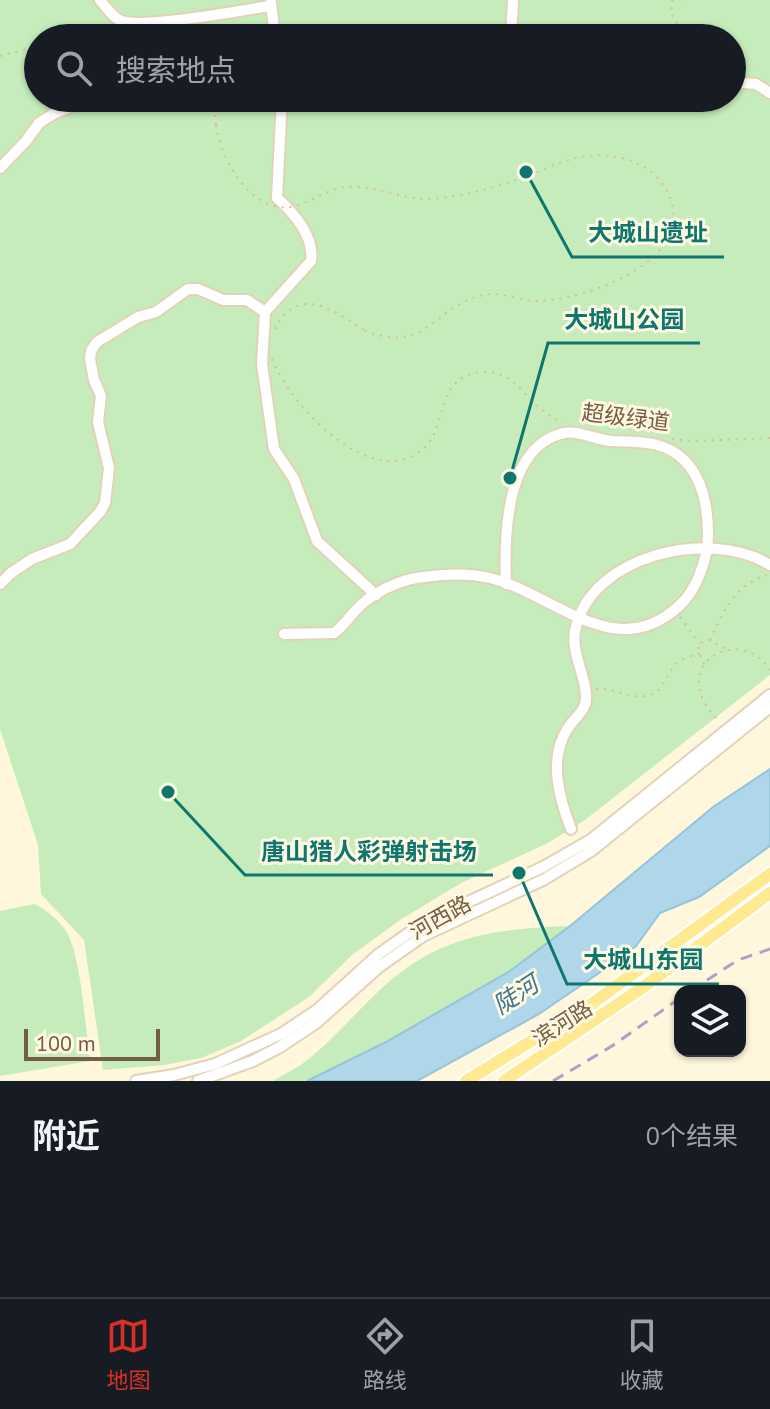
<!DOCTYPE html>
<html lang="zh">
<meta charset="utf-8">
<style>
:root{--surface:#171b24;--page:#20242c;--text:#f1f3f6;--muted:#9ea1a6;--line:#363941;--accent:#d93025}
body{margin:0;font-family:"PT Sans","Noto Sans SC",sans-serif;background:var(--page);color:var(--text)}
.controls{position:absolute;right:24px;bottom:24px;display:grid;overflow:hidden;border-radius:16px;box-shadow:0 2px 6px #0004}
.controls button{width:72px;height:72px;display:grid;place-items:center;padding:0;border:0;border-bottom:2px solid var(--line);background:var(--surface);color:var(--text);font:40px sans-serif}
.scale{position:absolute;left:24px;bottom:20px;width:136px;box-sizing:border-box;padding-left:8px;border:4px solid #755e43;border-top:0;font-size:22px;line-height:28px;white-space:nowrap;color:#755e43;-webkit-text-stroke:6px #fff9e4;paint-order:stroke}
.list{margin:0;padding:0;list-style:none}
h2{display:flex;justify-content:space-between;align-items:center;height:104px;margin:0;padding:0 32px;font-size:34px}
h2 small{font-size:26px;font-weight:400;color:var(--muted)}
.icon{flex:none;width:44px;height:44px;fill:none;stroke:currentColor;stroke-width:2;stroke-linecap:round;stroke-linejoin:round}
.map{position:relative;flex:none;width:770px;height:1081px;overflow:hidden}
.search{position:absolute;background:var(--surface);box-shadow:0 2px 6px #0004;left:24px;right:24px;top:24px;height:88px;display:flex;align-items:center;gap:20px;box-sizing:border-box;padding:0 28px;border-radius:44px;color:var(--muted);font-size:30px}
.sheet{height:216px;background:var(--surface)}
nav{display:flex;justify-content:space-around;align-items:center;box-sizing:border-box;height:112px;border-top:2px solid var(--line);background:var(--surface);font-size:22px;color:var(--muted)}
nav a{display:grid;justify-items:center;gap:4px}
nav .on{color:var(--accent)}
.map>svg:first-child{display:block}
</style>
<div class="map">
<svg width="770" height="1081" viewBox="0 0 770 1081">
<rect width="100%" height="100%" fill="#fef7dc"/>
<!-- green -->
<g fill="#c5ecba" fill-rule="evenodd">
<path d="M 0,0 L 770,0 L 770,675 L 585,820 L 548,843 L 461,883 L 400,920 L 352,955 L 309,997 L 241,1041 L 201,1058 L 164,1065 L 103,1070 L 84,940 L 41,894 L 38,845 L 0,729 ZM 38,38 L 732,38 L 732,98 L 38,98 Z"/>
<path d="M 34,904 C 46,909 61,922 67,933 C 81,956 86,1032 90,1061 L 0,1076 L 0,911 Z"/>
<path d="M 570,926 L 510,971 L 386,1042 L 307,1081 L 273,1081 C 285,1074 299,1067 310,1058 C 342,1032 367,998 400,973 C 451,933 508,928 570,926 Z"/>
</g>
<!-- water -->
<path fill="#afd6e9" stroke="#95c4db" stroke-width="2" d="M 770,769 L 770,846 L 699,897 L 660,913 L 636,946 L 605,969 L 539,1014 L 417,1081 L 307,1081 L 386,1042 L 510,971 L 570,926 L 713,807 Z"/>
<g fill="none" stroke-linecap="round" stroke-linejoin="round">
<defs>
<g id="minor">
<path d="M 100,0 C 106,7 113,18 122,21 C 143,29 243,10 270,6"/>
<path d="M 271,2 L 275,38"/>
<path d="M 511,38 L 513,0"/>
<path d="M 732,82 L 756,84 L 770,93"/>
<path d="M 282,98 L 277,198 C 293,212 315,237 311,261 L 265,312 L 262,364 L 274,449 L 294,479 L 317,541 L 376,595"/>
<path d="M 338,98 C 357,106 372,105 391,98"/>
<path d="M 0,168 L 26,141 L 39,123 L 55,113 L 92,98"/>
<path d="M 0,584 L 11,573 L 32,559 L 70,544 L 100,512 L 105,503 L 109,468 L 98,422 L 101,396 L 94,380 L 90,359 L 91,351 L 97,342 L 138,317 L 156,312 L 188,289 L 198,289 L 223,300 L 247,300 L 265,312"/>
<path d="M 284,634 L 334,633 C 343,626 348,619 355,611 C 371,593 400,579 424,577 C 445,574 469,573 490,578 C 555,594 615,665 679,606 C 697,590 708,558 708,534 C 708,509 703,480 685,461 C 665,440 637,442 611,441 C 596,440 579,430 564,433 C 505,446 504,537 506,584"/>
<path d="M 571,829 C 559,798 548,758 568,728 C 574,718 587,710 586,697 C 586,675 571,654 575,631 C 590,554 711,528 770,565"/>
<path d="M 136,1081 L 174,1075 L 215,1064 L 281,1034 L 317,1010 L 379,954 L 423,923 L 543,867 L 592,839 L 770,695"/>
<path d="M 198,1081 L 253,1061 L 280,1047 L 316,1023 L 379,967 L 423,936 L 543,880 L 591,851 L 770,707"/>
</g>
<g id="major">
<path d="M 466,1081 L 590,1005 L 770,874"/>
<path d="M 504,1081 L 642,988 L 770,893"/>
</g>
</defs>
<!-- minor casing -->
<use href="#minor" stroke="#e2d3b8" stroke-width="14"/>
<!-- major casing -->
<use href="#major" stroke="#fff" stroke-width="16"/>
<!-- path -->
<g stroke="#dabc95" stroke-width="2" stroke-dasharray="2 6" stroke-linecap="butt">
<path d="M 65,38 L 111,26"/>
<path d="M 676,38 L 680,29 L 671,13 L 672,1 L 680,0"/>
<path d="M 0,56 L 38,46"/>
<path d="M 232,98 L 254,111 L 265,108 L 267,98"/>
<path d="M 216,125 L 215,107 L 219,98"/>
<path d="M 275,329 C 298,283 335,311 364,330"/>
<path d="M 272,359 C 290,404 370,492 422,450 C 449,429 433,376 482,372 C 506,370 518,387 533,402 C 542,411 552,417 563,423"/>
<path d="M 672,439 L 694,441 L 770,438"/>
<path d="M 680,617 L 699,643"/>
<path d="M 710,640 C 723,612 735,584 767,575"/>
<path d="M 704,664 L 699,653 L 699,643 L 710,640 L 728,650"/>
<path d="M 596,689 C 613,687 629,699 646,696 C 664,693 665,675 676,664 C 682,658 692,656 699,653"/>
<path d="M 716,718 C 665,664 741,623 770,670"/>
</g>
<!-- minor -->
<use href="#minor" stroke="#fff" stroke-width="10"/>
<!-- major -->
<use href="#major" stroke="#ffea92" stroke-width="12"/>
<!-- rail -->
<g stroke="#ba9bc7" stroke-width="3" stroke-dasharray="12 8" stroke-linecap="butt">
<path d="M 690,991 L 738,960 L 770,949"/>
<path d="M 553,1081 L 612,1046 L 680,998"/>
</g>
<!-- path-bridge -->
<path stroke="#dabc95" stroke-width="2" stroke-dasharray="2 6" stroke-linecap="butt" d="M 216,125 C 220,158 250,212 290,207 C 310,204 326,189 346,187 C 375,184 401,200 430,199 C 458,197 486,190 513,181 C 537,174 562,159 587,156 C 619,152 655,164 669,195 C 697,261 586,300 537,301 C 519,301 503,291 484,295 C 434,304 427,357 364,330"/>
</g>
<g text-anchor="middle" stroke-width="6" stroke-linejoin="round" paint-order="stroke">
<!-- street labels -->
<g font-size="22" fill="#755e43" stroke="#fff9e4">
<text transform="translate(626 417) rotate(7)" y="8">超级绿道</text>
<text transform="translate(440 917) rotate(-29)" y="8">河西路</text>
<text transform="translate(562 1023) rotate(-32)" y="8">滨河路</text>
</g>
<!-- water labels -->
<g font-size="24" font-style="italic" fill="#3e7592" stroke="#fff9e4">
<text transform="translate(516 995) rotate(-33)" y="8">陡河</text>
</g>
</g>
<!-- callouts -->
<path fill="none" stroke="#0f766e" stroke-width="3" d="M526 172L572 257H724M510 478L548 343H700M168 792L245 875H493M519 873L567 984H719"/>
<g fill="#0f766e" stroke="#fff9e4" stroke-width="3">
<circle cx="526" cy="172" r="8"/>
<circle cx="510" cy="478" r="8"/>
<circle cx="168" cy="792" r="8"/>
<circle cx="519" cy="873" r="8"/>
</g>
<g font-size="24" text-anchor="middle" font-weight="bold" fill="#0f766e" stroke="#fff9e4" stroke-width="6" stroke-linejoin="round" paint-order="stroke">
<text x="648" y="241">大城山遗址</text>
<text x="624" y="328">大城山公园</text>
<text x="369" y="860">唐山猎人彩弹射击场</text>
<text x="643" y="968">大城山东园</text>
</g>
</svg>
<div class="controls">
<button><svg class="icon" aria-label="layers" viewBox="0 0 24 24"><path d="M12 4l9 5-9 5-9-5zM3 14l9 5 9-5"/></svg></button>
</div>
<div class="scale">100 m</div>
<div class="search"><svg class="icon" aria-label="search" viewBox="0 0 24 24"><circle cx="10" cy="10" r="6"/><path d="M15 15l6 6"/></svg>搜索地点</div>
</div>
<section class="sheet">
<h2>附近<small>0个结果</small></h2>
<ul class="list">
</ul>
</section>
<nav>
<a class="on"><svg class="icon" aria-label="map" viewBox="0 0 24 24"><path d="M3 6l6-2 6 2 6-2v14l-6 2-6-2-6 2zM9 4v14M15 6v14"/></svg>地图</a>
<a><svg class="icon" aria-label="directions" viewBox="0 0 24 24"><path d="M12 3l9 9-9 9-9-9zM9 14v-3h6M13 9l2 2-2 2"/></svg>路线</a>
<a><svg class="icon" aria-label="saved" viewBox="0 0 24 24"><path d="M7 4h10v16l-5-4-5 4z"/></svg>收藏</a>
</nav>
